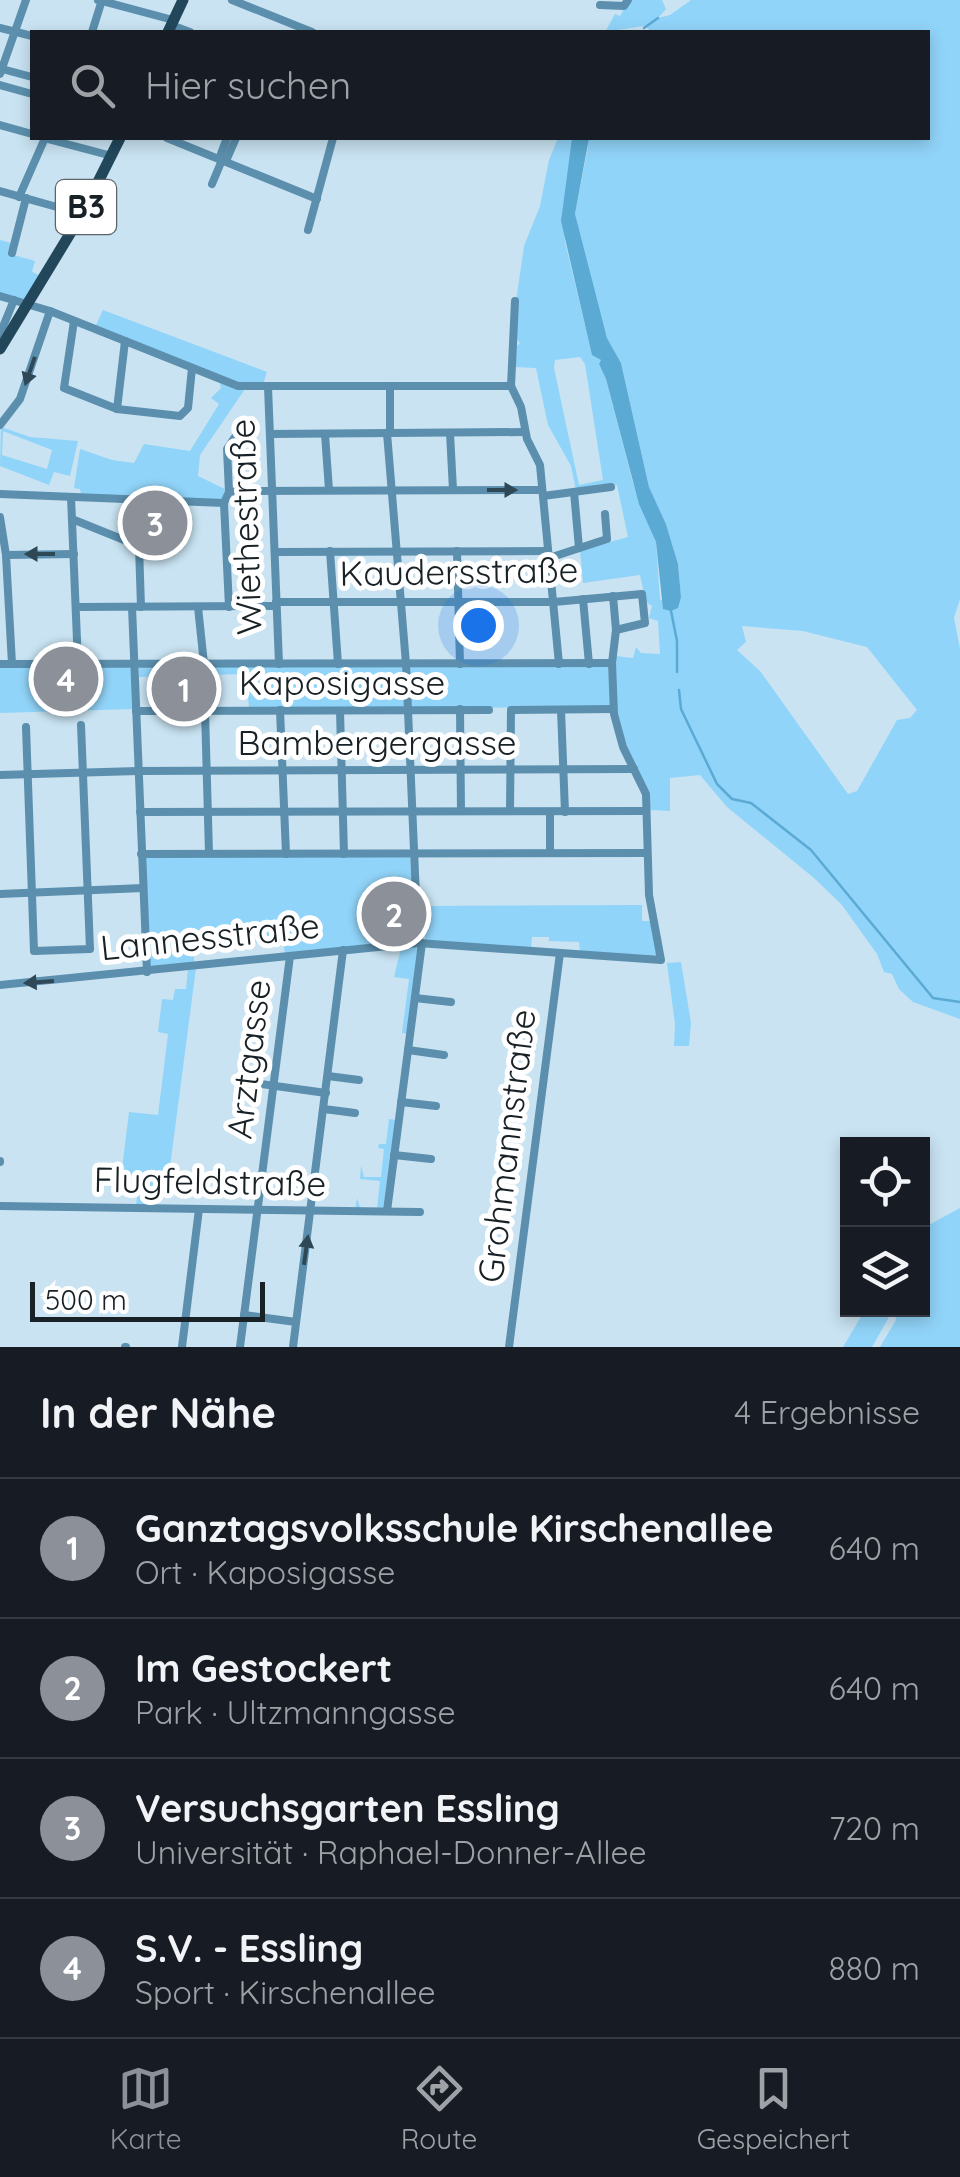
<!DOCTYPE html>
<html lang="de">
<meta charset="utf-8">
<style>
:root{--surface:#171b24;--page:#242831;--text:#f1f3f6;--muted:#9ea1a6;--line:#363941;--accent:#8c9099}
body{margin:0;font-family:Quicksand,sans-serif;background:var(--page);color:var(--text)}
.controls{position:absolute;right:30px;bottom:30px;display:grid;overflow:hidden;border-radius:0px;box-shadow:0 5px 15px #0003}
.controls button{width:90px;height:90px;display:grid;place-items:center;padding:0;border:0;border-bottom:2px solid var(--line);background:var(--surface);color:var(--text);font:50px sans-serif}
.scale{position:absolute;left:30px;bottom:25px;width:235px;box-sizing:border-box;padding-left:10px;border:5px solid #182126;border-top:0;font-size:28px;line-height:35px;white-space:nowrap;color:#182126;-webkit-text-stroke:8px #fff;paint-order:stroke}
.you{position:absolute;left:478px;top:625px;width:35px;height:35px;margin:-25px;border:8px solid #fff;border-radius:50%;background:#1a73e8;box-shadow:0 0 0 15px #1a73e833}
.badge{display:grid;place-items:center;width:65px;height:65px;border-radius:50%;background:var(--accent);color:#fff;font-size:32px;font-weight:700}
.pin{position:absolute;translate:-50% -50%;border:5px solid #fff;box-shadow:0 2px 10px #0006}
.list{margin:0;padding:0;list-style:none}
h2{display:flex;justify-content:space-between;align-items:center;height:130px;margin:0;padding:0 40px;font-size:42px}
h2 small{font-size:32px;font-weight:400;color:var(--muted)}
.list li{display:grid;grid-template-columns:65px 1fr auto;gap:30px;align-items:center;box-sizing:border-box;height:140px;padding:0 40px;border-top:2px solid var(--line)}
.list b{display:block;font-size:38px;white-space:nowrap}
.list p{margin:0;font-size:32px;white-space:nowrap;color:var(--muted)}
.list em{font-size:32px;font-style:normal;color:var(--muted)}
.icon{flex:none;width:55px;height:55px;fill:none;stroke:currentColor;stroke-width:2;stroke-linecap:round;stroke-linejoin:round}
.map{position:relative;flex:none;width:960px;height:1347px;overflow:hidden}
.search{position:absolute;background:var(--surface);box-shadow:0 5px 15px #0003;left:30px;right:30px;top:30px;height:110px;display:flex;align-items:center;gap:25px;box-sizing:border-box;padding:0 35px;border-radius:0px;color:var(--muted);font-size:38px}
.sheet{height:690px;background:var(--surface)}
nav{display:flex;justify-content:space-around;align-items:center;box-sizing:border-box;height:140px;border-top:2px solid var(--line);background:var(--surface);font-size:28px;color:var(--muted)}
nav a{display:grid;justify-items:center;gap:5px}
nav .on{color:var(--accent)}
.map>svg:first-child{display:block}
</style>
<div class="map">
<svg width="960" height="1347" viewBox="0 0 960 1347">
<rect width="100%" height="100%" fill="#c9e3f2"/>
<!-- green -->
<g fill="#91d4f9" fill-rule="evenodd">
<path d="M 629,0 L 662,0 L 666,9 L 658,18 L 670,15 L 691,0 L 960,0 L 960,599 L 954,618 L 960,649 L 960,1019 L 913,1002 L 899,989 L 892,974 L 884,972 L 877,954 L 842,905 L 814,878 L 727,807 L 700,775 L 670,778 L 670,811 L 649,810 L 615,711 L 615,656 L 633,658 L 636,647 L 641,653 L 660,654 L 658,621 L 649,618 L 652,606 L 646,602 L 640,575 L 583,583 L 580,550 L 628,537 L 617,485 L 576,490 L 571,466 L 548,425 L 536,368 L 514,367 L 516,347 L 520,343 L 516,339 L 516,301 L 524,246 L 540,206 L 549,160 L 558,138 L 573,138 L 563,207 L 565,242 L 592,354 L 601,360 L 599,364 L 606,379 L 633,483 L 656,542 L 660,600 L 681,597 L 678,564 L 666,524 L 649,487 L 621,363 L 607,338 L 580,241 L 575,214 L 588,147 L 586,138 L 928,138 L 928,32 L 648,32 L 649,29 L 644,26 L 605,32 L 615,14 L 620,16 ZM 580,357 L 585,364 L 603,480 L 579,485 L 554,368 L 555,360 ZM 742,626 L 803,631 L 867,647 L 917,710 L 910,718 L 897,720 L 857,791 L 848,794 L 760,671 L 737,650 L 746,642 Z"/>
<path d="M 0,240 L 11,243 L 10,254 L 35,261 L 32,272 L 39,275 L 25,300 L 0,293 Z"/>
<path d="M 103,310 L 267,372 L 263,384 L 240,384 L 95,327 Z"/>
<path d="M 220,383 L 245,389 L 200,455 L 198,476 L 225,489 L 223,501 L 81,494 L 80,489 L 74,488 L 80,449 L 112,460 L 134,463 L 144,444 L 190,451 L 219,404 L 211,398 L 221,388 Z"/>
<path d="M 1,427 L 30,437 L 78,441 L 70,476 L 54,472 L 49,485 L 0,466 ZM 3,431 L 52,450 L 47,469 L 2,455 Z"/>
<path d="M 608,665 L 611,707 L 409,708 L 408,667 Z"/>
<path d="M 402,666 L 405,706 L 403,708 L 249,708 L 246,674 L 139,677 L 139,667 Z"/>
<path d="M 0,667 L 132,667 L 133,709 L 0,713 Z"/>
<path d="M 143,856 L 410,856 L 413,906 L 642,905 L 642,921 L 652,921 L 657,961 L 580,952 L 579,942 L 549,941 L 549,937 L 532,937 L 531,949 L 425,941 L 425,923 L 415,922 L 414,932 L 377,935 L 377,944 L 285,954 L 283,941 L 222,946 L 213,942 L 194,943 L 194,963 L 149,968 Z"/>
<path d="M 413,945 L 420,950 L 409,1034 L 402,1033 L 409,979 L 394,977 L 401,948 Z"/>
<path d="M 681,962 L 691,1023 L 689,1046 L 674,1046 L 675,1024 L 667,963 Z"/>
<path d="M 196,968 L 167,1190 L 149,1188 L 147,1206 L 136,1206 L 139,1182 L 121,1177 L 129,1112 L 158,1115 L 168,1034 L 158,1032 L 162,999 L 173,1000 L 175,989 L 186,989 L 188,969 Z"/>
<path d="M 389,1119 L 397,1120 L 385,1208 L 355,1210 L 357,1198 L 360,1208 L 377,1209 L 380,1181 L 360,1179 L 361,1166 L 364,1177 L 381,1177 L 384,1149 L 378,1148 L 379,1144 L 386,1144 Z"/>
<path d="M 960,1208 L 960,1347 L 880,1347 L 896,1320 L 895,1310 L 922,1310 L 925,1227 Z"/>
<path d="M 865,1310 L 893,1310 L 872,1347 L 843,1347 Z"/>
</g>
<!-- water -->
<path fill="#5baad3" d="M 572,138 L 589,138 L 575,214 L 607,338 L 621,363 L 649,487 L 666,524 L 678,564 L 681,597 L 678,608 L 671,611 L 663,609 L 656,542 L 639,504 L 606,379 L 599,364 L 601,360 L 592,355 L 561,221 Z"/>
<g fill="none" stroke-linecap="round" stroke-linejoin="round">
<!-- stream -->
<g stroke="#5baad3" stroke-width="2.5">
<path d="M 644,28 L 658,18"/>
<path d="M 671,611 L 677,641 L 677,672"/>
<path d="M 679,690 L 681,709 L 717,784 L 732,799 L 751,803 L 811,850 L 933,998 L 960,1002"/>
</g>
<!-- minor -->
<g stroke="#5b8fad" stroke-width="8">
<path d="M 98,0 L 173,20"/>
<path d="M 232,0 L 312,32"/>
<path d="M 600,5 L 624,6 L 628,0"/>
<path d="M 171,25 L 190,32"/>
<path d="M 0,28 L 32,36"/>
<path d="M 92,32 L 102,0"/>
<path d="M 2,69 L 32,77"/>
<path d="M 0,74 L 26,0"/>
<path d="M 0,85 L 32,94"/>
<path d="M 0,125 L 32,134"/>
<path d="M 44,138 L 112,156"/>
<path d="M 167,138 L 317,199"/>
<path d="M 219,159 L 227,138"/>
<path d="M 226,161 L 236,138"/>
<path d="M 212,184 L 222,160"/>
<path d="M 0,191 L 82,214"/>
<path d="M 19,197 L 45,138"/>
<path d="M 308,230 L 333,138"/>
<path d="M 12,253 L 26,198"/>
<path d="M 0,296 L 50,311 L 238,386 L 511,386"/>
<path d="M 515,301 L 511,386 L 521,407 L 527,439 L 540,465 L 559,664"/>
<path d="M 74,321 L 64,388 L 117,409 L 125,341"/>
<path d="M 0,334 L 14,300"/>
<path d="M 268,387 L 279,664"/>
<path d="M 117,409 L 180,416 L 188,408 L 192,368"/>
<path d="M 0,425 L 20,399 L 50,311"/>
<path d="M 387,433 L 406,664 L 418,943"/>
<path d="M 390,433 L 390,386"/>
<path d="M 450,433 L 453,490"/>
<path d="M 270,434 L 525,432"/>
<path d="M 325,434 L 329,490"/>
<path d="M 229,492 L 227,449 L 239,431"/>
<path d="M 574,492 L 579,548"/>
<path d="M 0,494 L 224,503"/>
<path d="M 543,496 L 611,487"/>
<path d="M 71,497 L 78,664"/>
<path d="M 224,503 L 229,492 L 242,491 L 542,490"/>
<path d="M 224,503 L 229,607"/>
<path d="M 0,517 L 6,555 L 12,664"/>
<path d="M 72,519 L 139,546 L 141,607"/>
<path d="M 330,551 L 338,664"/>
<path d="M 457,551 L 460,664"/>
<path d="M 275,552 L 548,551"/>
<path d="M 6,555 L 74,554"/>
<path d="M 549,558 L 607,539 L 605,514"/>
<path d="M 583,599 L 589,664"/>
<path d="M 276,602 L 554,602 L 642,594 L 645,623 L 616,630"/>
<path d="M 76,607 L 276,606"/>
<path d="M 132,607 L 147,972"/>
<path d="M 198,607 L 204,664"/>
<path d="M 0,664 L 612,663"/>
<path d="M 460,709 L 461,811"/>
<path d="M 280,710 L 286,854"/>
<path d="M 561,710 L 565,812"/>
<path d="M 136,711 L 489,710"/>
<path d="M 205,711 L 209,853"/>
<path d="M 340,711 L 344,854"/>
<path d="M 26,727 L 34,951 L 90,949 L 81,725"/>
<path d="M 0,775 L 138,771 L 634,769"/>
<path d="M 510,811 L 511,710 L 613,709"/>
<path d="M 140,812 L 646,811"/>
<path d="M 550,853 L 550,812"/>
<path d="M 141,854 L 647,853"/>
<path d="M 0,894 L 143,888"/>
<path d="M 0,985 L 418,943 L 661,960 L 649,895 L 646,794 L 623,747 L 614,714 L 612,663 L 616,630 L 613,596"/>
<path d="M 415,998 L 451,1002"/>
<path d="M 408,1050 L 444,1055"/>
<path d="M 328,1076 L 359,1080"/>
<path d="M 240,1081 L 326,1093"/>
<path d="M 401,1102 L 436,1106"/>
<path d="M 324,1109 L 355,1113"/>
<path d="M 394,1155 L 431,1159"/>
<path d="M 0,1162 L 0,1161"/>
<path d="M 0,1206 L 420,1212"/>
<path d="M 387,1211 L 422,943"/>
<path d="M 244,1315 L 296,1322"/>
<path d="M 125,1347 L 126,1347"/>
<path d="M 182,1347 L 199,1209"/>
<path d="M 240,1347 L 290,956"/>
<path d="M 293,1347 L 343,950"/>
<path d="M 509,1347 L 560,953"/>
</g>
<!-- major -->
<g stroke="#22475b" stroke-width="11">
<path d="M 168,32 L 183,0"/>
<path d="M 0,349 L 82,214 L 120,138"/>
</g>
</g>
<!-- one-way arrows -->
<defs><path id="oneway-solid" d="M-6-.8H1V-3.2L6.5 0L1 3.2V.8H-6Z" transform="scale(2.5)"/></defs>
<g fill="#2f4855">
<use href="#oneway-solid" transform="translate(30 371) rotate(109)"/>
<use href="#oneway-solid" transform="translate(502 490)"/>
<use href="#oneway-solid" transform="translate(40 554) rotate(180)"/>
<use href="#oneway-solid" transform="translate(39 982) rotate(176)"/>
<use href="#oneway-solid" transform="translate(306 1250) rotate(-82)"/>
</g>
<g text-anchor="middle" stroke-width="10" stroke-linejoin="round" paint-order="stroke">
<!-- shield labels -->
<rect fill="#fff" stroke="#5d6467" stroke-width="2.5" x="56" y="180" width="60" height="54" rx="8"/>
<g font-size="32" font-weight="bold" fill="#182126">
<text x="86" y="218">B3</text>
</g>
<!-- street labels -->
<g font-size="35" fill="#182126" stroke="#fff">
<text transform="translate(246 527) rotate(-92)" y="12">Wiethestraße</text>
<text transform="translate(459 572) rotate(-1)" y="12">Kaudersstraße</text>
<text x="342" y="695">Kaposigasse</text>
<text x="377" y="755">Bambergergasse</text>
<text transform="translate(210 937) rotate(-6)" y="12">Lannesstraße</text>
<text transform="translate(249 1059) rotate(-83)" y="12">Arztgasse</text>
<text transform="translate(507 1146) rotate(-83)" y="12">Grohmannstraße</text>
<text transform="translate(210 1182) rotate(1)" y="12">Flugfeldstraße</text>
</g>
</g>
</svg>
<div class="controls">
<button><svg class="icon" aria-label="locate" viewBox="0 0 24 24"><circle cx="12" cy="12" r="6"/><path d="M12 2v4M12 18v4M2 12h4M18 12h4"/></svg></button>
<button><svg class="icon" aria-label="layers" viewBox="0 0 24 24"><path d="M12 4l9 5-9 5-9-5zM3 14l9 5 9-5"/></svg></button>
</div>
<div class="scale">500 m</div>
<div class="you"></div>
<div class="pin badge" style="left:184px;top:689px">1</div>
<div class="pin badge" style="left:394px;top:914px">2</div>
<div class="pin badge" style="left:155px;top:523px">3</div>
<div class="pin badge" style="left:66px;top:679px">4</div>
<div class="search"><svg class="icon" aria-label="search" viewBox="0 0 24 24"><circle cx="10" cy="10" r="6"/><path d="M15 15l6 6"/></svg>Hier suchen</div>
</div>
<section class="sheet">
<h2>In der Nähe<small>4 Ergebnisse</small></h2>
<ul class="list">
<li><span class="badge">1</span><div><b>Ganztagsvolksschule Kirschenallee</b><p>Ort · Kaposigasse</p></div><em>640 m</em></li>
<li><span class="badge">2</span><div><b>Im Gestockert</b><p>Park · Ultzmanngasse</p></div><em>640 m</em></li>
<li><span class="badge">3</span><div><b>Versuchsgarten Essling</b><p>Universität · Raphael-Donner-Allee</p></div><em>720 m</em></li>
<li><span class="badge">4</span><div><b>S.V. - Essling</b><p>Sport · Kirschenallee</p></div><em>880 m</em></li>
</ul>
</section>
<nav>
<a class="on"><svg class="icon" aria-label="map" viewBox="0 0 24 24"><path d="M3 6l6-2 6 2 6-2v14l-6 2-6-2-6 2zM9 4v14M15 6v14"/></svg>Karte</a>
<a><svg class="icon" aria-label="directions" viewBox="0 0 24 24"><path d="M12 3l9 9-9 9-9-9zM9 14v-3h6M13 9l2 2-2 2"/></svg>Route</a>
<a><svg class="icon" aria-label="saved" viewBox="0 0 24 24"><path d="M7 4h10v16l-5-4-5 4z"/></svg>Gespeichert</a>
</nav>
